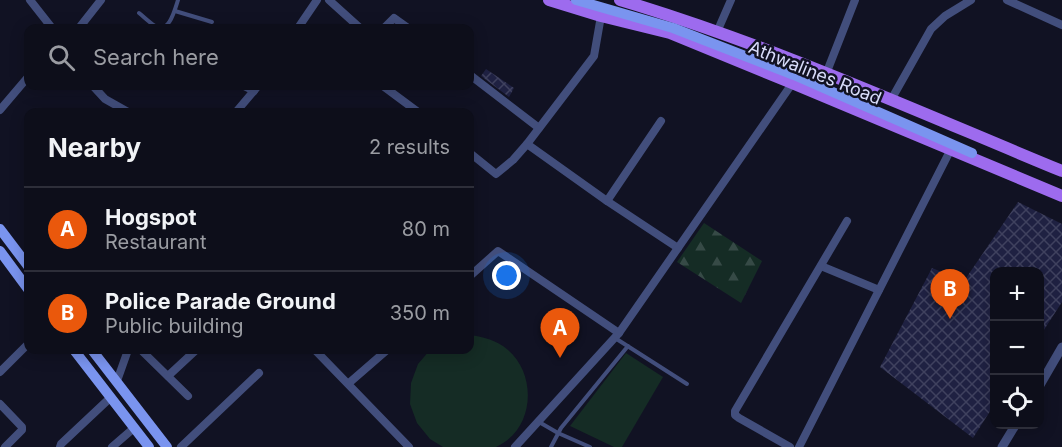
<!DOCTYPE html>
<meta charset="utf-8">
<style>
:root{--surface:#0d0e1a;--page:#161723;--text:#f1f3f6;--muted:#9a9ca2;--line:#2d2e39;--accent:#ea580c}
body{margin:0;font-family:Inter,sans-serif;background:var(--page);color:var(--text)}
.controls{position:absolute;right:18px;bottom:18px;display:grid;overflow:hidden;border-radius:12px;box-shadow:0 3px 15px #0003}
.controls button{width:54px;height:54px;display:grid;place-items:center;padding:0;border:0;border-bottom:2px solid var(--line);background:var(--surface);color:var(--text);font:30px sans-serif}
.you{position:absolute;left:507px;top:276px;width:21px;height:21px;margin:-15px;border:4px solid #fff;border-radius:50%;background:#1a73e8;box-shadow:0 0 0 9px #1a73e833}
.badge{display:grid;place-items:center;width:39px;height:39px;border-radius:50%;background:var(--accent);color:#fff;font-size:20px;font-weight:700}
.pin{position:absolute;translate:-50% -50px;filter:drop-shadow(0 2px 3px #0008)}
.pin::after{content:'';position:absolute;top:32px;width:21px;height:18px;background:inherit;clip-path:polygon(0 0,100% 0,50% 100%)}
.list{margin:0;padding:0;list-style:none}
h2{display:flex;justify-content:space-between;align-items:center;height:78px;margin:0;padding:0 24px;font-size:26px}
h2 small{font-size:20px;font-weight:400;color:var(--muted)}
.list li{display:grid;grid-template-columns:39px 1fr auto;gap:18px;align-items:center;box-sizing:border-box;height:84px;padding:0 24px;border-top:2px solid var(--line)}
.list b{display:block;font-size:22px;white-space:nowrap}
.list p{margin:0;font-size:20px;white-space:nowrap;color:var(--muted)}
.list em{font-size:20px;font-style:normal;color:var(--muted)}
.icon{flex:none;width:33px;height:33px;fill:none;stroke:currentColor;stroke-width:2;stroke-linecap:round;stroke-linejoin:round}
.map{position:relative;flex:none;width:1062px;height:447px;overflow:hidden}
.search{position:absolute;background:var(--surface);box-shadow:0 3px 15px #0003;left:24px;top:24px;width:450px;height:66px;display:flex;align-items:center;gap:15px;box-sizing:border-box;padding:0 21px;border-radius:12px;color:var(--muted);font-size:22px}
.panel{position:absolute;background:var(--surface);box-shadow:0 3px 15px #0003;left:24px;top:108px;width:450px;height:246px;border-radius:12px}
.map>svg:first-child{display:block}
</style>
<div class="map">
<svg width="1062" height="447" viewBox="0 0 1062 447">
<defs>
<pattern id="forest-firs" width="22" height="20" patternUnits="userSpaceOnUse" patternTransform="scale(1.5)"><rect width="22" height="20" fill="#152c25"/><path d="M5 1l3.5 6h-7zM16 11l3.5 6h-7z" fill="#364a46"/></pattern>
<pattern id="building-cross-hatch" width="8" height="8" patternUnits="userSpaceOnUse" patternTransform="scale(1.5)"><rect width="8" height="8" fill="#1f2142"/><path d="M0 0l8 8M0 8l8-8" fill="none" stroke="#3f415e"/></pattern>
</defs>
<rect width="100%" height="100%" fill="#111223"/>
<!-- green -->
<g fill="#152c25">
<path d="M 470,335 C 483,337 497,340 508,350 C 538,376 534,430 496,447 L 443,447 L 430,439 L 417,423 L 410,404 L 411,383 L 418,364 L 430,350 L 470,350 Z"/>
<path d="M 626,353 L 663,377 L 622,447 L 614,447 L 570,426 Z"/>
</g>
<!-- forest -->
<path fill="url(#forest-firs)" d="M 704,223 L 762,261 L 741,303 L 677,262 Z"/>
<!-- building -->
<g fill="url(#building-cross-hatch)">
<path d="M 486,69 L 514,88 L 509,97 L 481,76 Z"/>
<path d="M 1018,202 L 1062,224 L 1062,302 L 1040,336 L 1040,272 L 994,272 L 994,405 L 973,438 L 880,367 L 932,268 L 964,281 Z"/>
</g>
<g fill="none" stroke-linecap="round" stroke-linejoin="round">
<!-- service -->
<g stroke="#424e7c" stroke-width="4">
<path d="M 175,11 L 212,22"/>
<path d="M 139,13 C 144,17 149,22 155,26 C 169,35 175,9 178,0"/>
<path d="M 615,338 L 687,384"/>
<path d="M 539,422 L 558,433 L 590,447"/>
<path d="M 551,447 L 561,428 L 628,346"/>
</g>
<!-- minor -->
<g stroke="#424e7c" stroke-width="8">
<path d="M 30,0 L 52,28"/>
<path d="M 329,0 L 360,28"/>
<path d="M 1007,0 L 1062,25"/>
<path d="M 79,28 L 101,0"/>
<path d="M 298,28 L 317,0"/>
<path d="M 384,28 L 394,18 L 408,28"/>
<path d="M 717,32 L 731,0"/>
<path d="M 826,74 L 855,0"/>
<path d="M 470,75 L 539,128"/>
<path d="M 93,86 L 105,99 L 128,112"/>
<path d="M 244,86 L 254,91"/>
<path d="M 383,86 L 418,112"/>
<path d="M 891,100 L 931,29 L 945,16 L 971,0"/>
<path d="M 0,110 L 28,77"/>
<path d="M 236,112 L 258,86"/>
<path d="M 527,144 L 607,201 L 678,248"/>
<path d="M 470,153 L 496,174 L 513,160 L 527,144 L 594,56 L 601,16"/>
<path d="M 607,201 L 661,121"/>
<path d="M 821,266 L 879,290"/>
<path d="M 470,276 L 498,251 L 619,333"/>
<path d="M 141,350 L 188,396"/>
<path d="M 315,350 L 409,447"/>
<path d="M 0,372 L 28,344"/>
<path d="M 168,376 L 196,350"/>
<path d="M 117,381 L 128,350"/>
<path d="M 349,383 L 387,350"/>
<path d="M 0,404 L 22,427 L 22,430 L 5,447"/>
<path d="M 60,447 L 61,444 L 110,398"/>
<path d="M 112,447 L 134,428"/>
<path d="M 181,447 L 259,373"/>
<path d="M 515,447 L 619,333 L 805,65"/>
<path d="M 790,447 L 739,418 L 735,415 L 735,411 L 847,221"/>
<path d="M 799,447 L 951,149"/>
</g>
<!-- tertiary -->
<g stroke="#424e7c" stroke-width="9">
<path d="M 1040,385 L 1062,347"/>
<path d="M 1002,447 L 1016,424"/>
</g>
<!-- secondary -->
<g stroke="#7a94ef" stroke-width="10">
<path d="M 0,229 L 28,266"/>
<path d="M 0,251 L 28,289"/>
<path d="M 74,350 L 149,447"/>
<path d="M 92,350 L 167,447"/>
</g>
<!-- primary -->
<g stroke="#9d6bee" stroke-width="12">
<path d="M 549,0 L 601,16 L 670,33 L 792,83 L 1062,196"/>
<path d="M 620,0 C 771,45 916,111 1062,171"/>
</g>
<!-- secondary-bridge -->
<path stroke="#7a94ef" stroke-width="10" d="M 576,0 L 673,28 L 794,75 L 972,153"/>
</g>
<g text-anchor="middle" stroke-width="5" stroke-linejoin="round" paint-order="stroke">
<!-- street labels -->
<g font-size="18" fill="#d8dcfa" stroke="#111223">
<text transform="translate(815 73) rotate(22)" y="6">Athwalines Road</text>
</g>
</g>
</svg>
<div class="controls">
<button>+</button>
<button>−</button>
<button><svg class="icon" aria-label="locate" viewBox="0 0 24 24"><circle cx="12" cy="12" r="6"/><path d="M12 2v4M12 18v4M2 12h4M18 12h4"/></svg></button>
</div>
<div class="you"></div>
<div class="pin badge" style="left:560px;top:358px">A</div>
<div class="pin badge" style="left:950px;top:319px">B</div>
<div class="search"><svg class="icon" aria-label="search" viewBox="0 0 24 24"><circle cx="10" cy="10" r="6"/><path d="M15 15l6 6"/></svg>Search here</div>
<section class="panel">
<h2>Nearby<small>2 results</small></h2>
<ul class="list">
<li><span class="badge">A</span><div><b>Hogspot</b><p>Restaurant</p></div><em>80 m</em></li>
<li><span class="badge">B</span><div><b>Police Parade Ground</b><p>Public building</p></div><em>350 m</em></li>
</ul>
</section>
</div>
